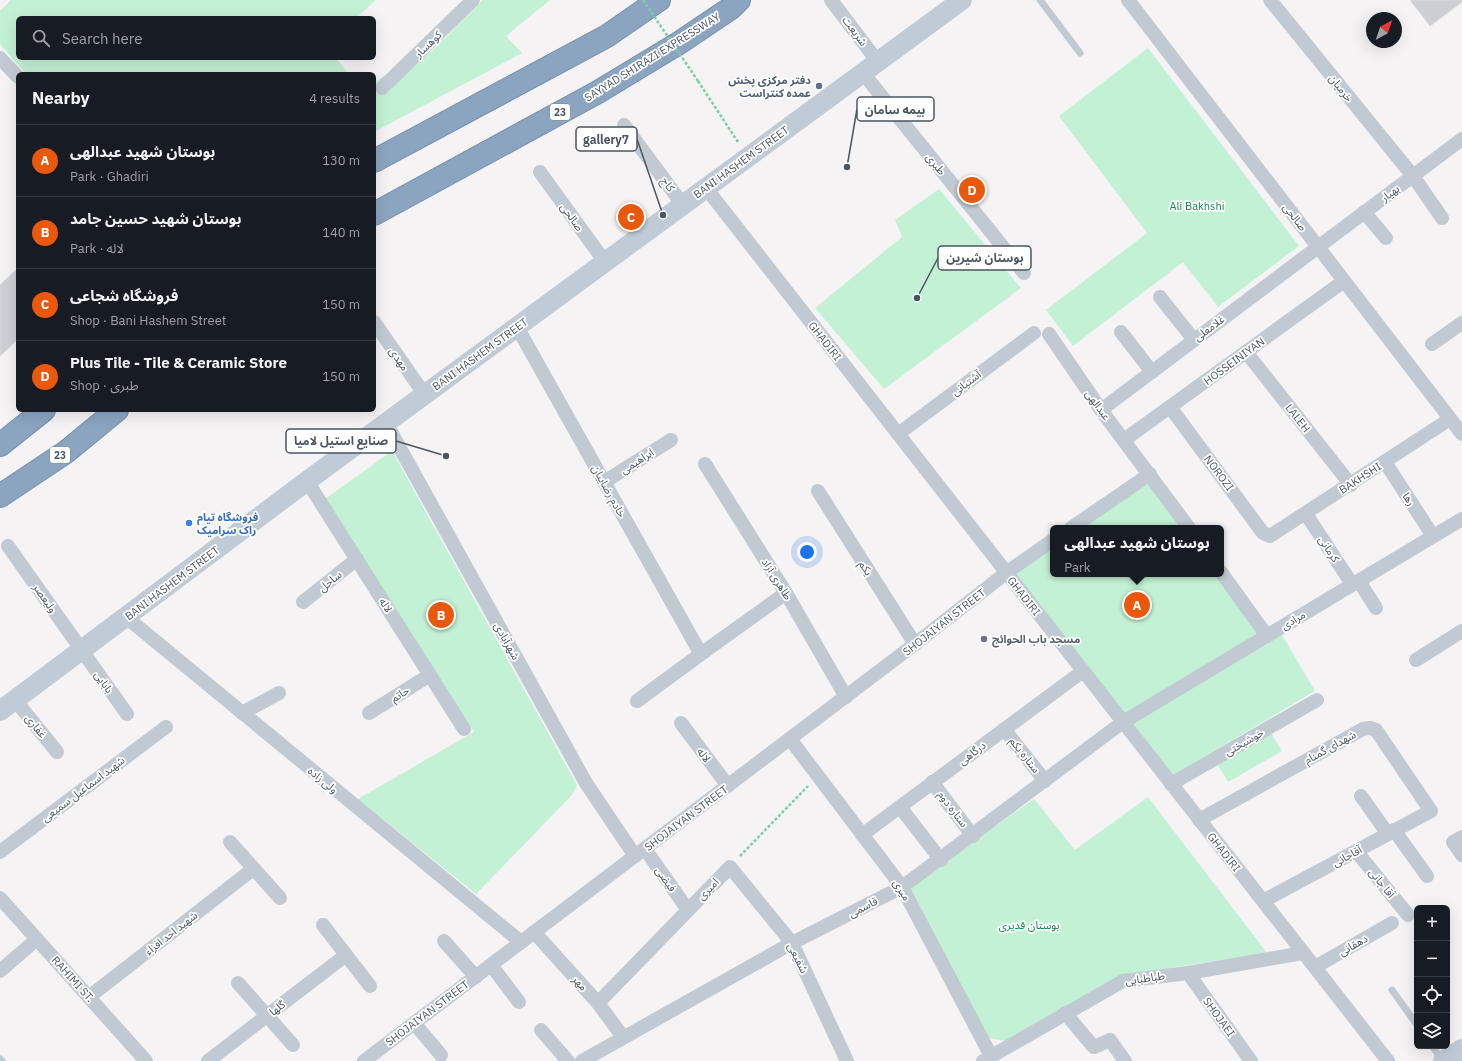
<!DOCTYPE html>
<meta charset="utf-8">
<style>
:root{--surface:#171b24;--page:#20242c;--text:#f1f3f6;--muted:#9ea1a6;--line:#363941;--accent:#ea580c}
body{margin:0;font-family:"IBM Plex Sans","Noto Sans Arabic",sans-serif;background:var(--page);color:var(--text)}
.controls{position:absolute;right:12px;bottom:12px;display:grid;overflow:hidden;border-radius:6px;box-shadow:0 4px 16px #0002}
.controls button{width:36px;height:36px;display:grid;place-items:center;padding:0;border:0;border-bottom:1px solid var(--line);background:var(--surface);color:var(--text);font:20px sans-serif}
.compass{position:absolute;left:1366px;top:12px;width:36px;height:36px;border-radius:50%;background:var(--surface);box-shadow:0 4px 16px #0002;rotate:40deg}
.you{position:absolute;left:807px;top:552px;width:14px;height:14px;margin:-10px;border:3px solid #fff;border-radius:50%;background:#1a73e8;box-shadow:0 0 0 6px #1a73e833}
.badge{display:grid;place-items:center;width:26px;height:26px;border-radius:50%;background:var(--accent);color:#fff;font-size:13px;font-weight:700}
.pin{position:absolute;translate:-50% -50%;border:2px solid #fff;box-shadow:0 1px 4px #0006}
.popup{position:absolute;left:1050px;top:525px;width:174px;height:52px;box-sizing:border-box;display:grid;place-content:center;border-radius:6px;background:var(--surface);filter:drop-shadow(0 1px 3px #0005);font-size:13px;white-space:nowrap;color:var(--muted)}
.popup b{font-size:15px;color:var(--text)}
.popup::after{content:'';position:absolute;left:50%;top:100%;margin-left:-8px;border:8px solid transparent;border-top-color:var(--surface)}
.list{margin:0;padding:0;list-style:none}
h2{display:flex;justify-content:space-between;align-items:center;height:52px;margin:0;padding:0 16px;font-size:17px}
h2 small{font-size:13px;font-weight:400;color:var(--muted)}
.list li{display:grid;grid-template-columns:26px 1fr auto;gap:12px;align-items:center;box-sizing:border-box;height:72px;padding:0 16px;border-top:1px solid var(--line)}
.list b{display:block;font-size:15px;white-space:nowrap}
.list p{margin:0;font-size:13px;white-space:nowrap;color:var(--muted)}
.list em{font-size:13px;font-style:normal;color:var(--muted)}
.icon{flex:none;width:22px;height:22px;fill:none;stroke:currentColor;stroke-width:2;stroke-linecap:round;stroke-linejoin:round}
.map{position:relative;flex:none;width:1462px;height:1061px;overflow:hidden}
.search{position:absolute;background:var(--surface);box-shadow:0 4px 16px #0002;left:16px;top:16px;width:360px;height:44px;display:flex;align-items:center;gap:10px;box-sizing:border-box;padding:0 14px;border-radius:6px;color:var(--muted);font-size:15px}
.panel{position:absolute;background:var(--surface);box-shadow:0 4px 16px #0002;left:16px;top:72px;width:360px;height:340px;border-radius:6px}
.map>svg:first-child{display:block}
</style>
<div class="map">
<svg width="1462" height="1061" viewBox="0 0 1462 1061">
<rect width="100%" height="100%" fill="#f5f3f3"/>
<!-- green -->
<g fill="#c3f1d5">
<path d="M 11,0 L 376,0 L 356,18 L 18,18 L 18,58 L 336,58 L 349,74 L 26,74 L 0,44 L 0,11 Z"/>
<path d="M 483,0 L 550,0 L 506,36 L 522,53 L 374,132 L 374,82 L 432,51 Z"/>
<path d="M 1148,48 L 1299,246 L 1218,307 L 1183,262 L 1073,346 L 1046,310 L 1147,233 L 1059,116 Z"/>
<path d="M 939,189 L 1021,288 L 884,389 L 815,308 L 902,237 L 895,220 Z"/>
<path d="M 392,451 L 577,785 L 572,795 L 476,894 L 358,799 L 474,732 L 325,499 Z"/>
<path d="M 1148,480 L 1183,528 L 1081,528 Z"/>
<path d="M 1053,548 L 1053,574 L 1216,574 L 1259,634 L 1123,716 L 1014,576 Z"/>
<path d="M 1282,635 L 1315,691 L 1173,775 L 1133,723 Z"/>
<path d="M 1270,731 L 1282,751 L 1228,782 L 1216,762 Z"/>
<path d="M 1148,797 L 1267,953 L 1118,976 L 1005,1041 L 989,1038 L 910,887 L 1034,799 L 1075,850 Z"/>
</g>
<!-- building -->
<g fill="#cdcfd5" stroke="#d7d9de">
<path d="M 1410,0 L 1462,0 L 1462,2 L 1430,26 Z"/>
<path d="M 18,268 L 18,339 L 0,356 L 0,285 Z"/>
</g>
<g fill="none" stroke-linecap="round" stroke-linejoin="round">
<defs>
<g id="highway">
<path d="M 374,161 L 607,36 L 659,0"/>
<path d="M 374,214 L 598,92 L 679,43 L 731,8 L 739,0"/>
<path d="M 0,445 L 44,410"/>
<path d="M 0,496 L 66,452 L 117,410"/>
</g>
</defs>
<!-- highway casing -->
<use href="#highway" stroke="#7690ad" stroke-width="24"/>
<!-- path -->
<g stroke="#7ad0a6" stroke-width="2.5" stroke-dasharray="3 2" stroke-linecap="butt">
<path d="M 698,81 L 738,142"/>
<path d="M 740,856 L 808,786"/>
</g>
<!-- lane -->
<g stroke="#c1cad2" stroke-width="7">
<path d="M 1040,0 L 1080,53"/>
<path d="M 1392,990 L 1417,1025"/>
<path d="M 1432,1046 L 1443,1061"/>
<path d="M 0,1059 L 2,1061"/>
</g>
<!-- street -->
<g stroke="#c1cad2" stroke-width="14">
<path d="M 831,0 L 878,62"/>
<path d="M 1128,0 L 1462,434"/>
<path d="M 1270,0 L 1413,176 L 1442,218"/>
<path d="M 0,58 L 18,77"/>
<path d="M 863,73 L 1024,273"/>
<path d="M 382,88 L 473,0"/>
<path d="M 624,125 L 683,205"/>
<path d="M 540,172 L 605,262"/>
<path d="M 706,188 L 1388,1061"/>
<path d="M 1364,212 L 1386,238"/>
<path d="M 1160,297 L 1194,340"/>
<path d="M 374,322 L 425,395"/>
<path d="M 517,327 L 698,649 L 705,651 L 786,593"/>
<path d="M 1121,332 L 1152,372"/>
<path d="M 1049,334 L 1101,410 L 1189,528"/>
<path d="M 1432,344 L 1462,323"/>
<path d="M 1246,352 L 1351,485"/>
<path d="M 1170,407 L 1263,533 L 1270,536 L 1450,419"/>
<path d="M 1101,410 L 1462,139"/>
<path d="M 386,423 L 586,783 L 635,856"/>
<path d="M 898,434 L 1034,333"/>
<path d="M 1124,440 L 1344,281"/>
<path d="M 1385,462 L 1433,536"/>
<path d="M 705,464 L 786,593 L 846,697"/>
<path d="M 307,481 L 464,729"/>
<path d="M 604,482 L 671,440"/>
<path d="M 818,491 L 915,644"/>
<path d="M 1306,514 L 1352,584"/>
<path d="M 1071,528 L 1150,474"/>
<path d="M 8,546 L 127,714"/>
<path d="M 1221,572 L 1267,636"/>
<path d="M 1359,581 L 1376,608"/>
<path d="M 303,602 L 357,559"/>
<path d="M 126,617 L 521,942"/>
<path d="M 1416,660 L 1462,631"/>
<path d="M 15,700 L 57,752"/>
<path d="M 637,701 L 705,651"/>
<path d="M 242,713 L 279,693"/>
<path d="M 369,713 L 430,675"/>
<path d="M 681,723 L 728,786"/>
<path d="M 1004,729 L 1045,781"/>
<path d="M 790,739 L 902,887 L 991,1056"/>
<path d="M 932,782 L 973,836"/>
<path d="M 1171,784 L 1317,700"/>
<path d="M 1361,796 L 1388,834"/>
<path d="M 900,807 L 941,860"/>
<path d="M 1199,820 L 1363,729 L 1370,728 L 1376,730 L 1431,811 L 1263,901"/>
<path d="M 1394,830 L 1427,876"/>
<path d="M 862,835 L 1083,671"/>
<path d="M 1462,837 L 1453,842 L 1462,855"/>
<path d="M 230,842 L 280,898"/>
<path d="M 645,849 L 688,910"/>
<path d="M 1356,851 L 1408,915"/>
<path d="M 0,852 L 166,727"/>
<path d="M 0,898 L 146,1061"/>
<path d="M 323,925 L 370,986"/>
<path d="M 534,932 L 598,1003 L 623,1037"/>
<path d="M 444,941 L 476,977"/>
<path d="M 491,965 L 519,1002"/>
<path d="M 1315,967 L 1392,923"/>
<path d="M 0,971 L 37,939"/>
<path d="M 1188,973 L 1251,1061"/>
<path d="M 238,983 L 293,1045 L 291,1043"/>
<path d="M 89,997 L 253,869"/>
<path d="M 598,1003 L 730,867 L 792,943 L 847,1061"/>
<path d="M 1065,1013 L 1092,1045 L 1094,1047 L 1110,1040 L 1125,1061"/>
<path d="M 414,1023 L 441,1055"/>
<path d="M 541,1030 L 568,1061"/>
<path d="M 208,1061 L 346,955"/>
<path d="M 364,1061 L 915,644 L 1006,573 L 1053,540"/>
<path d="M 582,1061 L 792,943 L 902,887 L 1123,722 L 1462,519"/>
<path d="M 983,1061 L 1123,981 L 1188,973 L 1303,953"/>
</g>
<!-- secondary -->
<g stroke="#c1cbd6" stroke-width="20">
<path d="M 0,711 L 307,481 L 962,0"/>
<path d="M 1443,1061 L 1462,1049"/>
</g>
<!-- highway -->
<use href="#highway" stroke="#8ba5c1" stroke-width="22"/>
<!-- path-bridge -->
<path stroke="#7ad0a6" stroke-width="2.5" stroke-dasharray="3 2" stroke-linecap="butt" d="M 643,0 L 698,81"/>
</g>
<!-- markers -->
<circle fill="#5c6f8a" stroke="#fff" stroke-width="1.5" cx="819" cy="86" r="4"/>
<circle fill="#3f7fe0" stroke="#fff" stroke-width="1.5" cx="189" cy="523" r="4"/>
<circle fill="#6b7280" stroke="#fff" stroke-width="1.5" cx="984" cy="639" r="4"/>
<g text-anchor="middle" stroke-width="3.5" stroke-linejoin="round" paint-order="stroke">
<!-- shield labels -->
<g fill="#fff" stroke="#808990" stroke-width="1">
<rect x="550" y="104" width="20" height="16" rx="3"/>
<rect x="50" y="447" width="20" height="16" rx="3"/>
</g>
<g font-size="10" font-weight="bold" fill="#4a5661">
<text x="560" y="116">23</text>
<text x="60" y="459">23</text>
</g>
<!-- street labels -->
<g font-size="11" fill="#4a5661" stroke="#fff">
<text transform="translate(855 31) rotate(53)" y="4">شریعت</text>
<text transform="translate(428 44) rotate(-44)" y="4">کوهسار</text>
<text transform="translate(652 57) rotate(-32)" y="4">SAYYAD SHIRAZI EXPRESSWAY</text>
<text transform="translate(1341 88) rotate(51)" y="4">خرمیان</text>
<text transform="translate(741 162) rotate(-36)" y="4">BANI HASHEM STREET</text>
<text transform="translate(936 164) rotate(51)" y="4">طبری</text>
<text transform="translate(668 184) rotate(54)" y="4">کاج</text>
<text transform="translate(1390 193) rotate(-37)" y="4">بهیار</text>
<text transform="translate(572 217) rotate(54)" y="4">صالحی</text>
<text transform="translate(1295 217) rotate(52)" y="4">صالحی</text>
<text transform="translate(1209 328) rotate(-37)" y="4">غلامعلی</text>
<text transform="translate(825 341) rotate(52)" y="4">GHADIRI</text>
<text transform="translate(480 354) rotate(-36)" y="4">BANI HASHEM STREET</text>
<text transform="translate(399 359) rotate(55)" y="4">مهدی</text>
<text transform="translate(1234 361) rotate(-36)" y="4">HOSSEINIYAN</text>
<text transform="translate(966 383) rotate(-37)" y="4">آشتیانی</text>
<text transform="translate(1098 405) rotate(54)" y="4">عبدالهی</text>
<text transform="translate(1298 418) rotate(52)" y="4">LALEH</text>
<text transform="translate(637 461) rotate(-33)" y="4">ابراهیمی</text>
<text transform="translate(1219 473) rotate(53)" y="4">NOROZI</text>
<text transform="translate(1360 478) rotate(-33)" y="4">BAKHSHI</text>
<text transform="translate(609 491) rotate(61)" y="4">خادم رضاییان</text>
<text transform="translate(1409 499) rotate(57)" y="4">رها</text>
<text transform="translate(1329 549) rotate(57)" y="4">کرمانی</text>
<text transform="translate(866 568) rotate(58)" y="4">یکم</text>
<text transform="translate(777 579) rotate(58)" y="4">طاهری آزاد</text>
<text transform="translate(330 581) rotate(-39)" y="4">ساحل</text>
<text transform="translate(172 583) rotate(-37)" y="4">BANI HASHEM STREET</text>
<text transform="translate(1024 596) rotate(52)" y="4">GHADIRI</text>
<text transform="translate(45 598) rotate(55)" y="4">ولیعصر</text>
<text transform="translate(386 605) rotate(58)" y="4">لاله</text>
<text transform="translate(1293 620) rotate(-31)" y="4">مرادی</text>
<text transform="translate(944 622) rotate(-38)" y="4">SHOJAIYAN STREET</text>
<text transform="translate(507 641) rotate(61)" y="4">شهرآبادی</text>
<text transform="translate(104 682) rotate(55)" y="4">بابایی</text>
<text transform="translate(400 694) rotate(-32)" y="4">حاتم</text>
<text transform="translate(36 726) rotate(51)" y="4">غفاری</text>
<text transform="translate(1244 742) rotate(-30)" y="4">خوشبختی</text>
<text transform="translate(1330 747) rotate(-29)" y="4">شهدای گمنام</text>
<text transform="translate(972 753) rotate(-37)" y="4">درگاهی</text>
<text transform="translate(704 755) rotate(53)" y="4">لاله</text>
<text transform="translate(1025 755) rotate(52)" y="4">ستاره یکم</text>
<text transform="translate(323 780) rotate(39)" y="4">ولی زاده</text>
<text transform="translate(83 789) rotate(-37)" y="4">شهید اسماعیل سمیعی</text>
<text transform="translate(953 809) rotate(53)" y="4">ستاره دوم</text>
<text transform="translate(686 818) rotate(-37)" y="4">SHOJAIYAN STREET</text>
<text transform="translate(1224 852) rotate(52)" y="4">GHADIRI</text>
<text transform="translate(1347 856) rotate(-28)" y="4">آقاجانی</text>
<text transform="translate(666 879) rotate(55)" y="4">فیضی</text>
<text transform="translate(1382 883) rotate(51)" y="4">آقا جانی</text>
<text transform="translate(708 889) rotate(-46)" y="4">امیری</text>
<text transform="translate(902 890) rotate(58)" y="4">میری</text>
<text transform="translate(863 907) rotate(-27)" y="4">قاسمی</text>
<text transform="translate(171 933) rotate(-38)" y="4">شهید احد افزاء</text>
<text transform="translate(1353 945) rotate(-30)" y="4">دهقانی</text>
<text transform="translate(798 958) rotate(63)" y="4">شفیعی</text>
<text transform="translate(1145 978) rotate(-8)" y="4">طباطبایی</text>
<text transform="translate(73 979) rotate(48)" y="4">RAHIMI ST.</text>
<text transform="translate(580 983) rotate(48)" y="4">مهر</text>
<text transform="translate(277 1008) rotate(-38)" y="4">گلها</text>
<text transform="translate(427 1013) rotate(-37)" y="4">SHOJAIYAN STREET</text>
<text transform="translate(1219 1017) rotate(54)" y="4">SHOJAEI</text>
</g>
<!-- service labels -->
<g font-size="11" font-weight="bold" fill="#4e5e75" stroke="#fff" text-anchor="end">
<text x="811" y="84">دفتر مرکزی پخش<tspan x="811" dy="13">عمده کنتراست</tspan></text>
</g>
<!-- park labels -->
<g font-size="11" fill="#17864f" stroke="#fff">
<text x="1197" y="210">Ali Bakhshi</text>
<text x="1029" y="929">بوستان قدیری</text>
</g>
<!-- shop labels -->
<g font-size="11" font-weight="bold" fill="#366cbe" stroke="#fff" text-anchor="start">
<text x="197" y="521">فروشگاه تیام<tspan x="197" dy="13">راک سرامیک</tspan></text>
</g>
<!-- worship labels -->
<g font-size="11" font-weight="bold" fill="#5b616d" stroke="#fff" text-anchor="start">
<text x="992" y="643">مسجد باب الحوائج</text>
</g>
</g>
<!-- callouts -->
<path fill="none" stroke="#4a5661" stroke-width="1.5" d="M847 167L857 109M663 215L637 139M917 298L938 258M446 456L396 441"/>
<g fill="#4a5661" stroke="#fff" stroke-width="1.5">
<circle cx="847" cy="167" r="4"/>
<circle cx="663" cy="215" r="4"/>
<circle cx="917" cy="298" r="4"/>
<circle cx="446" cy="456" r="4"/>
</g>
<g fill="#fff" stroke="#4a5661" stroke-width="1.5">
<rect x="857" y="97" width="77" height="24" rx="4"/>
<rect x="576" y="127" width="61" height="24" rx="4"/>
<rect x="938" y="246" width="93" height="24" rx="4"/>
<rect x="286" y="429" width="110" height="24" rx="4"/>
</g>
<g font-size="12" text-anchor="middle" font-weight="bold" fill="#4a5661">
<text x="895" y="114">بیمه سامان</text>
<text x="606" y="144">gallery7</text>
<text x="985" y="262">بوستان شیرین</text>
<text x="341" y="445">صنایع استیل لامیا</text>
</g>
</svg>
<div class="controls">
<button>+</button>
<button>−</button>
<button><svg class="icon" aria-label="locate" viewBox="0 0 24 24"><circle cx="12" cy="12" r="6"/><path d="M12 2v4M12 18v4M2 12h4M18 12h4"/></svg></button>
<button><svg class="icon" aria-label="layers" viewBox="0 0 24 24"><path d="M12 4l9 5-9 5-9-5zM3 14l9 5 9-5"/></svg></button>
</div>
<svg class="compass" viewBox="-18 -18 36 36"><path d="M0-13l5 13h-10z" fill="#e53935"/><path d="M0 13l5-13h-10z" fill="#9ea1a6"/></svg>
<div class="you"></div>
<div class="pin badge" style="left:1137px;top:605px">A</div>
<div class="popup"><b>بوستان شهید عبدالهی</b>Park</div>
<div class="pin badge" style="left:441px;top:615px">B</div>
<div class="pin badge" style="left:631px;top:217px">C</div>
<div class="pin badge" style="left:972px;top:190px">D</div>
<div class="search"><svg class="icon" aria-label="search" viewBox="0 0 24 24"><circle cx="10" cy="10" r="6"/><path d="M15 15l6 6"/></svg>Search here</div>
<section class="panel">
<h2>Nearby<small>4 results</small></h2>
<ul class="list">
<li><span class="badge">A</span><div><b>بوستان شهید عبدالهی</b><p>Park · Ghadiri</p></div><em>130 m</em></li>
<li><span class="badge">B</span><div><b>بوستان شهید حسین جامد</b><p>Park · لاله</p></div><em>140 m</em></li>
<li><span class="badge">C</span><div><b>فروشگاه شجاعی</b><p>Shop · Bani Hashem Street</p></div><em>150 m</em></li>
<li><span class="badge">D</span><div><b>Plus Tile - Tile &amp; Ceramic Store</b><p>Shop · طبری</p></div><em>150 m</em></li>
</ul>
</section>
</div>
